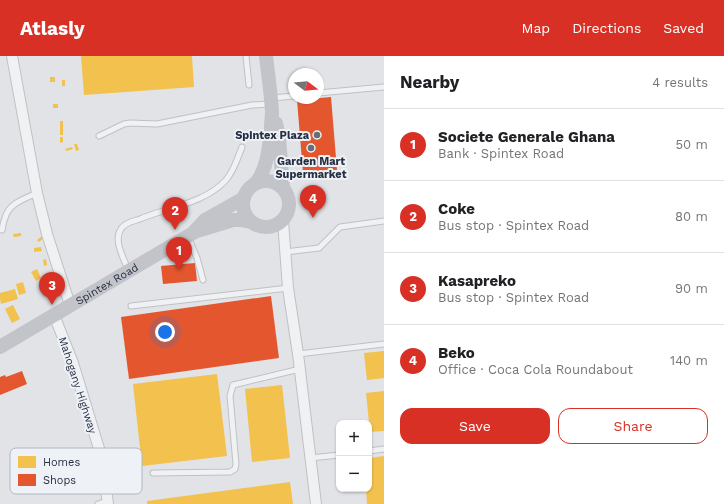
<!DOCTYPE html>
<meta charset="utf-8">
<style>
:root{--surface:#fff;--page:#f6f6f6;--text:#202124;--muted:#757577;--line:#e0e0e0;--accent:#d93025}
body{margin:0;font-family:"Work Sans",sans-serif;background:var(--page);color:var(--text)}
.controls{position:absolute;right:12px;bottom:12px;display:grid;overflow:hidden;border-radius:8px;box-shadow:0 1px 3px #0004}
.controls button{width:36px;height:36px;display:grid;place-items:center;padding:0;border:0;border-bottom:1px solid var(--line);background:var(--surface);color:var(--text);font:20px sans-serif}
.compass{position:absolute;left:288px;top:12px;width:36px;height:36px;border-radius:50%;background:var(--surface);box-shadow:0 1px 3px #0004;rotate:106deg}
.you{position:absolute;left:165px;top:276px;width:14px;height:14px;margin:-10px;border:3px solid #fff;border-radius:50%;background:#1a73e8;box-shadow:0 0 0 6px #1a73e833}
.badge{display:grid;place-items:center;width:26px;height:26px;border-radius:50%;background:var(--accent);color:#fff;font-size:13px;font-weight:700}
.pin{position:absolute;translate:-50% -33px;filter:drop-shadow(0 1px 2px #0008)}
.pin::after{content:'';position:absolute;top:21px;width:14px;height:12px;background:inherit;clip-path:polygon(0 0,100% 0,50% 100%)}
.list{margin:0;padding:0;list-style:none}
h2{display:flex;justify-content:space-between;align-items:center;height:52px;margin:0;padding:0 16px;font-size:17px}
h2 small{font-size:13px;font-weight:400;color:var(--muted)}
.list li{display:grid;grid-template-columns:26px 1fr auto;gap:12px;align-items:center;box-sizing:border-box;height:72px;padding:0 16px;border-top:1px solid var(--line)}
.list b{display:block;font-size:15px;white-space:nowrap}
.list p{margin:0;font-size:13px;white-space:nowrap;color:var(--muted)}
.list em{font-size:13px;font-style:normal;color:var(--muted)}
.actions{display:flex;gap:8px;padding:12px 16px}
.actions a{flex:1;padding:9px 0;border:1px solid var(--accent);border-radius:12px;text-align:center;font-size:14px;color:var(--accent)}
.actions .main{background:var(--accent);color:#fff}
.map{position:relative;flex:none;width:384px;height:448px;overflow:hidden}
header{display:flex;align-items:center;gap:24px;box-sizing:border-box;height:56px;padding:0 20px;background:var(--accent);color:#fff}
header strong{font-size:19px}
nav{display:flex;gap:22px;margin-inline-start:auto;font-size:14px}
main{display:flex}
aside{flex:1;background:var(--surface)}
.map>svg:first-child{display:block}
</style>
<header>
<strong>Atlasly</strong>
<nav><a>Map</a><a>Directions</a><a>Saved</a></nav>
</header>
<main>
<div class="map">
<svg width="384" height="448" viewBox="0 0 384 448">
<rect width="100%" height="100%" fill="#e1e3e6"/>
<!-- homes -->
<g fill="#f2c14e">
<path d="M 81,0 L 192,0 L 194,31 L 84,39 Z"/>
<rect x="50" y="21" width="5" height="5"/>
<rect x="62" y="24" width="3" height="6"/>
<rect x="53" y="48" width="5" height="4"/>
<rect x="60" y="65" width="3" height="14"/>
<path d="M 60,81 L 63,81 L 63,86 L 60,87 Z"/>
<path d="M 74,88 L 77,88 L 79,94 L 76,95 Z"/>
<path d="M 72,91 L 73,93 L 66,95 L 65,93 Z"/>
<path d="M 21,177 L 21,180 L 14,181 L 13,178 Z"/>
<path d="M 42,180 L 44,182 L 39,186 L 37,184 Z"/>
<path d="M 41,191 L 42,195 L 34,196 L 34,192 Z"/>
<path d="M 46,203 L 47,209 L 44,210 L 43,204 Z"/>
<path d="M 37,213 L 41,222 L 36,225 L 31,216 Z"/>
<path d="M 23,226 L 26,237 L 19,239 L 16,228 Z"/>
<path d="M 15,233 L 18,243 L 1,248 L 0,243 L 0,237 Z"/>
<path d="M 13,249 L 20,263 L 12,267 L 5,253 Z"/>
<path d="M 384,295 L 384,322 L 367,324 L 364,297 Z"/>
<path d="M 217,318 L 227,400 L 142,410 L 133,328 Z"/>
<path d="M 282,329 L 290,402 L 252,406 L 245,333 Z"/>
<path d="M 384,335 L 384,375 L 370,376 L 366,337 Z"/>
<path d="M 384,400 L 384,448 L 367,448 L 366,433 L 369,433 L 369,402 Z"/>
<path d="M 290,426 L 293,448 L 147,448 L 147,445 Z"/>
</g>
<!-- shops -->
<g fill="#e4572e">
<path d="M 331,41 L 337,114 L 303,117 L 297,44 Z"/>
<path d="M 195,207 L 197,225 L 163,228 L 161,210 Z"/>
<path d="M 271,240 L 279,302 L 129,323 L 121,261 Z"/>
<path d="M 22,315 L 27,328 L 0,339 L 0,321 L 5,319 L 6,321 Z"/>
</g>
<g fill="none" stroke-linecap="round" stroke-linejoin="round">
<defs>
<g id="service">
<path d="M 246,0 L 249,29"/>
<path d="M 318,37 L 384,31"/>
<path d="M 272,42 L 294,40"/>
<path d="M 99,80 L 124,68 L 130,67 L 157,68 L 252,49 L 270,48"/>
<path d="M 2,174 C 3,170 3,166 5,162 C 9,147 24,143 37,137"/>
<path d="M 188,181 L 197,202 L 203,224"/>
<path d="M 285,196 L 319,192 L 340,171 L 384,165"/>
<path d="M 128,214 C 124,202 113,185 121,173 C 124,167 134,165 140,163 C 168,151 204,148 226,124 C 234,115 238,101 242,91"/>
<path d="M 131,250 L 288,232"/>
<path d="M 298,298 L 384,288"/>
<path d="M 369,395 L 384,393"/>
<path d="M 310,402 L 339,399"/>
<path d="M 153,417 L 230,416 L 235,413 L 236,408 L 230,340 L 233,329 L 300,313"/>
<path d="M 60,425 L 103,410"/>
<path d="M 98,448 L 107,445"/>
</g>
<g id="minor">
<path d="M 12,0 L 37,137 L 47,178 L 70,249"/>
<path d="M 283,165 L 288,232 L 298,298 L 316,448"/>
<path d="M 54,259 L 73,307 L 100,396 L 105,426 L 108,448"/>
</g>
</defs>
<!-- service casing -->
<use href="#service" stroke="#bfc1c4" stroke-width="7"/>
<!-- minor casing -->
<use href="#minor" stroke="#bfc1c4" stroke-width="12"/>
<!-- service -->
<use href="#service" stroke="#f0f1f3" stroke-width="5"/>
<!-- minor -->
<use href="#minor" stroke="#f0f1f3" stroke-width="10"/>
<!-- secondary -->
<g stroke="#c2c4c9" stroke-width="14">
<path d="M 276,67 L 279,82 L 283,132"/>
<circle cx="266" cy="148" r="23"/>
<path d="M 256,127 C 268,111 269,91 271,71 C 271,66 272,61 272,56 C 271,37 268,18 266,0"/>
<path d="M 197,175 L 233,164 L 241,164 L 251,166"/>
<path id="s1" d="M 0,291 L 193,177 L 205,164 L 244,142"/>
</g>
</g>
<!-- markers -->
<g fill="#676e7b" stroke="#eef1f6" stroke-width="1.5">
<circle cx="317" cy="79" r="4"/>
<circle cx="311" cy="92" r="4"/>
</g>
<g text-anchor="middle" stroke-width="4" stroke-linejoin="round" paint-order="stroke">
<!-- poi labels -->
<g font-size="11" font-weight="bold" fill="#262f41" stroke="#eef1f6" text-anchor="end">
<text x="309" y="83">Spintex Plaza</text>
<text x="311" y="109" text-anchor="middle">Garden Mart<tspan x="311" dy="13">Supermarket</tspan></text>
</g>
<!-- street labels -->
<g font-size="11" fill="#262f41" stroke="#eef1f6">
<text dy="4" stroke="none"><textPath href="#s1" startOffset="124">Spintex Road</textPath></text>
<text transform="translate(78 329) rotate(72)" y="4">Mahogany Highway</text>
</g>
</g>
<!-- legend -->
<rect x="10" y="392" width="132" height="46" rx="6" fill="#eef1f6" stroke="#b2b7c0" stroke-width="1"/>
<rect x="18" y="400" width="18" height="12" fill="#f2c14e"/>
<rect x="18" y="418" width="18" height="12" fill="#e4572e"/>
<g font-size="11" fill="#262f41">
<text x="43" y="410">Homes</text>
<text x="43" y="428">Shops</text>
</g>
</svg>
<div class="controls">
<button>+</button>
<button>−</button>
</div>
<svg class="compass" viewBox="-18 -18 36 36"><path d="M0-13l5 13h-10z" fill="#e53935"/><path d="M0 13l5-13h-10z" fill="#757577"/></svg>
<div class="you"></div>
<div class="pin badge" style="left:179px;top:214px">1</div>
<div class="pin badge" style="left:175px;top:174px">2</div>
<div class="pin badge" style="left:52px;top:249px">3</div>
<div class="pin badge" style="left:313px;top:162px">4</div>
</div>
<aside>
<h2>Nearby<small>4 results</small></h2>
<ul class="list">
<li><span class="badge">1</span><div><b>Societe Generale Ghana</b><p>Bank · Spintex Road</p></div><em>50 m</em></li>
<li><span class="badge">2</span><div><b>Coke</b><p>Bus stop · Spintex Road</p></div><em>80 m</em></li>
<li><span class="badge">3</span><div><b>Kasapreko</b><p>Bus stop · Spintex Road</p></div><em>90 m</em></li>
<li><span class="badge">4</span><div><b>Beko</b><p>Office · Coca Cola Roundabout</p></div><em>140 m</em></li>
</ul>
<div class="actions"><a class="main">Save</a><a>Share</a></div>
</aside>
</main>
